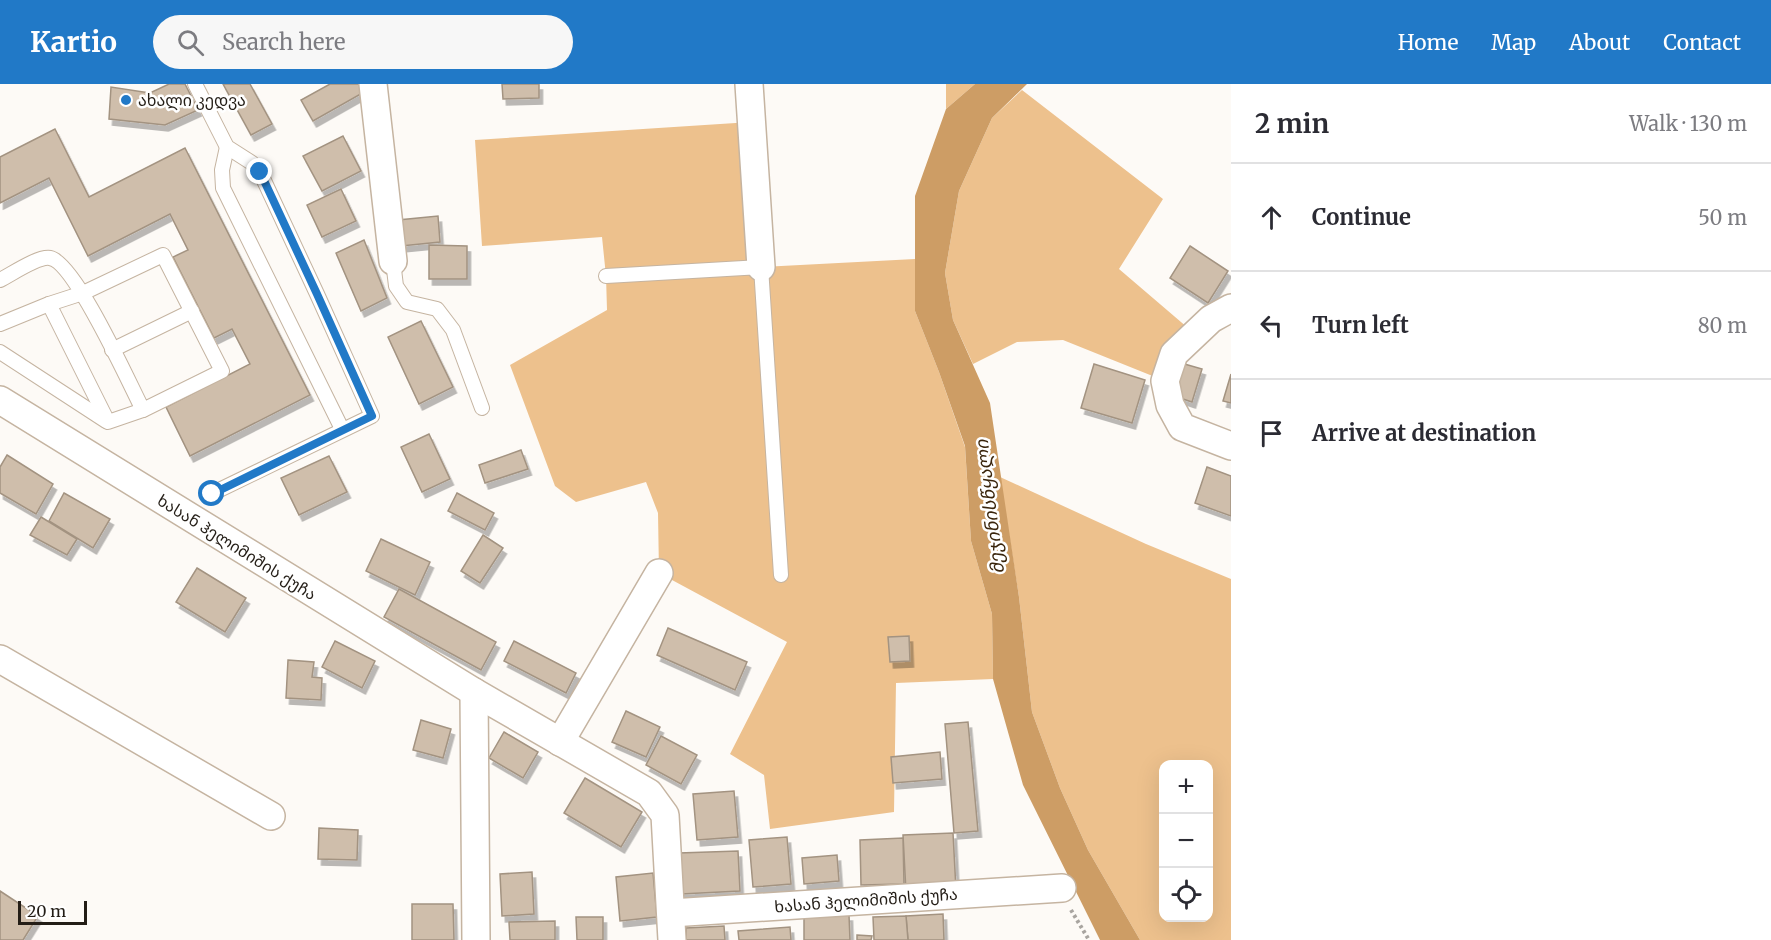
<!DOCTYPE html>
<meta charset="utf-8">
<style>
:root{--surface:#fff;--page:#f7f7f7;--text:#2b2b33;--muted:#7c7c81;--line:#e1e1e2;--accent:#2179c7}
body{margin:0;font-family:Merriweather,"Noto Sans Georgian",serif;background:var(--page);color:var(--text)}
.controls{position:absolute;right:18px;bottom:18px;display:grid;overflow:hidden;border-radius:12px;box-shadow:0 6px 24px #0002}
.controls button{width:54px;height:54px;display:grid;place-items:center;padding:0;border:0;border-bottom:2px solid var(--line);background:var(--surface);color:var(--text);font:30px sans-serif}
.scale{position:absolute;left:18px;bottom:15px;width:69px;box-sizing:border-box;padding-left:6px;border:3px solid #231d16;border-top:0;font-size:16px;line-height:21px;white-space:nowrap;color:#231d16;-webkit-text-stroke:4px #fff;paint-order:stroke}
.stop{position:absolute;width:18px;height:18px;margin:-14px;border:4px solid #2179c7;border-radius:50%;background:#fff}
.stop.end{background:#2179c7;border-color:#fff;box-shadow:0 2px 6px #0008}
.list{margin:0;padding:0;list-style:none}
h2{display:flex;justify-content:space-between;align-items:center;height:78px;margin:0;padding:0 24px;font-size:26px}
h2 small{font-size:20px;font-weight:400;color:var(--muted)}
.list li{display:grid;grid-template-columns:39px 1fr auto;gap:18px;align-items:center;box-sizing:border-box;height:108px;padding:0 24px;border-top:2px solid var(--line)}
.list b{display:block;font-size:22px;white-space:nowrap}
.list em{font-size:20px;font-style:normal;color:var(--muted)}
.icon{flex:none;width:33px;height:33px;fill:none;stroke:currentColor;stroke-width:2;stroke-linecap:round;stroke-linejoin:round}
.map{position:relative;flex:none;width:1231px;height:856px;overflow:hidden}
header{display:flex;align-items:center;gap:36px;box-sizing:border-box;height:84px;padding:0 30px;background:var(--accent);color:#fff}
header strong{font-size:28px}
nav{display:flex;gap:33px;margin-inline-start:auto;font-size:21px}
.search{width:420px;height:54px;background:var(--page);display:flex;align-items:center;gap:15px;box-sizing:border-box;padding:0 21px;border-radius:33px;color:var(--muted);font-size:22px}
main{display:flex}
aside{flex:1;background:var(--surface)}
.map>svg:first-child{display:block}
</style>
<header>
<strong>Kartio</strong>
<div class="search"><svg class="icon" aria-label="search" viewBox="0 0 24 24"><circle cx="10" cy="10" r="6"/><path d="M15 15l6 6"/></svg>Search here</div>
<nav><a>Home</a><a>Map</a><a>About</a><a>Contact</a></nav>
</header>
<main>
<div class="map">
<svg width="1231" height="856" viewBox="0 0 1231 856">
<defs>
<filter id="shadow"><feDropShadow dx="3.5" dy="6" stdDeviation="0" flood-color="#0004"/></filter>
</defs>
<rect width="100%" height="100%" fill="#fdfaf6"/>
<!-- green -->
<g fill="#edc18d" fill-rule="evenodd">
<path d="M 946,0 L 975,0 L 946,25 Z"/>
<path d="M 1022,6 L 1163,115 L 1119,185 L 1195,250 L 1165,297 L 1063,256 L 1017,258 L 973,280 L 953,236 L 945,189 L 959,107 L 992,34 Z"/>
<path d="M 751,38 L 761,183 L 915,175 L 915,227 L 939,288 L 965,363 L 971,457 L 992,530 L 993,595 L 896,599 L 894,728 L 770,745 L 764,691 L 730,670 L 787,558 L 659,489 L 658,429 L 646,398 L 576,418 L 555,402 L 510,281 L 607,226 L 606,192 L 602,153 L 482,162 L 475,56 Z"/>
<path d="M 1000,393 L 1146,460 L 1231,495 L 1231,856 L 1140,856 L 1088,766 L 1060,704 L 1032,628 L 1019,513 ZM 1164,680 L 1208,680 L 1208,834 L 1164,834 Z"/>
</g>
<!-- water -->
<path fill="#cd9d65" d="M 975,0 L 1027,0 L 992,34 L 959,107 L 945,189 L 953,236 L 990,319 L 1019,513 L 1032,628 L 1060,704 L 1088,766 L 1140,856 L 1100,856 L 1023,701 L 993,595 L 992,530 L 971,457 L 965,362 L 939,288 L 915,227 L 915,112 L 946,25 Z"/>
<!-- building -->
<g fill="#cfbeab" stroke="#a39381" stroke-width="1.5" filter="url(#shadow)">
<path d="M 169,0 L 185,0 L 198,26 L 165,41 L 109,35 L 111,3 L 150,9 Z"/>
<path d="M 223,0 L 250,0 L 272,40 L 251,51 Z"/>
<path d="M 330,0 L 362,0 L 366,7 L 313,37 L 301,16 Z"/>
<path d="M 502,0 L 539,0 L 539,14 L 503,15 Z"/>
<path d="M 55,45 L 89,113 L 185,64 L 310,311 L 190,372 L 166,323 L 250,280 L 232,245 L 214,254 L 173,173 L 188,166 L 170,130 L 88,172 L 49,94 L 0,119 L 0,73 Z"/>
<path d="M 343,52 L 361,87 L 322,107 L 303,72 Z"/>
<path d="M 341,105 L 356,137 L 322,153 L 307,121 Z"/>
<path d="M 438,132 L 440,158 L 401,162 L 398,136 Z"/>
<path d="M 364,156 L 387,214 L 361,227 L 336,169 Z"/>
<path d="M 429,161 L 467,162 L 467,195 L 429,195 Z"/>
<path d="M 1190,162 L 1228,187 L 1208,219 L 1170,194 Z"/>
<path d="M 421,237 L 453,303 L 419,320 L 388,253 Z"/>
<path d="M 1181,279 L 1202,285 L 1192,318 L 1171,311 Z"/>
<path d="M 1094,280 L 1145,296 L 1132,339 L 1081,324 Z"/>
<path d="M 1231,290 L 1231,319 L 1223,317 Z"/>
<path d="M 429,350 L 450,395 L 422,408 L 401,363 Z"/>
<path d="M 521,366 L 528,385 L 485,399 L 479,381 Z"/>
<path d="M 7,371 L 53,400 L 36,430 L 0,409 L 0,383 Z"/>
<path d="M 329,372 L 347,408 L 299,431 L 281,394 Z"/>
<path d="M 1207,383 L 1231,392 L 1231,432 L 1195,419 Z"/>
<path d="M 64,409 L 110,435 L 93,464 L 49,437 Z"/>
<path d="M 457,409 L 494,429 L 485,446 L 448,427 Z"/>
<path d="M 41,433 L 77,455 L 67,471 L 30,451 Z"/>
<path d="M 483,451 L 503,464 L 480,499 L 461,487 Z"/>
<path d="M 381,455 L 430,478 L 415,511 L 366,487 Z"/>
<path d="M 197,484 L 246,514 L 225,548 L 176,518 Z"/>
<path d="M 399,505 L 496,558 L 481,586 L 384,533 Z"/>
<path d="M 668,544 L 747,578 L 735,606 L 657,571 Z"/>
<path d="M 909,552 L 910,577 L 890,578 L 888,553 Z"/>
<path d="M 335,557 L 375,577 L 362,604 L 322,583 Z"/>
<path d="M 514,557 L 576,589 L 566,609 L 504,577 Z"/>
<path d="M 288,576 L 314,578 L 312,593 L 322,594 L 321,616 L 286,614 Z"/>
<path d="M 626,627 L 660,643 L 646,673 L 612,658 Z"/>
<path d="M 421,636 L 451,645 L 443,674 L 413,666 Z"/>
<path d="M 968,638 L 978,747 L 954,749 L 945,640 Z"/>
<path d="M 504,648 L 538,668 L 523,694 L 489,674 Z"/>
<path d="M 661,652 L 697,671 L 681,700 L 646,681 Z"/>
<path d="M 940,668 L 942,695 L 893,699 L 891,673 Z"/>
<path d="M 585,694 L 642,728 L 621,763 L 564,729 Z"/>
<path d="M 734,707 L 738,753 L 697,756 L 693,710 Z"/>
<path d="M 319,744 L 358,746 L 357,776 L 318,775 Z"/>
<path d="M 953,749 L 956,806 L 906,808 L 903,751 Z"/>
<path d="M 787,753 L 791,800 L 753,803 L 749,756 Z"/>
<path d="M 903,754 L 904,800 L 861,801 L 860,756 Z"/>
<path d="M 738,767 L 740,807 L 681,810 L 679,769 Z"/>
<path d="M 837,771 L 839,797 L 804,800 L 802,774 Z"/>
<path d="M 532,788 L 534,830 L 502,832 L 500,790 Z"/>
<path d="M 653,789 L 657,833 L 620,837 L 616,793 Z"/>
<path d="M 0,807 L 38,832 L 23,856 L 0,856 Z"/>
<path d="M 412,820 L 453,820 L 454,856 L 412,856 Z"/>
<path d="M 943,830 L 944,856 L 908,856 L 906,832 Z"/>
<path d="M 849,831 L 850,856 L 804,856 L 804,832 Z"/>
<path d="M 906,832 L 908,856 L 874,856 L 873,833 Z"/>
<path d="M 576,833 L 603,833 L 603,856 L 577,856 Z"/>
<path d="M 555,837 L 555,856 L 510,856 L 509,838 Z"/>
<path d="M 724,842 L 725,856 L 686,856 L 686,844 Z"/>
<path d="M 790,843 L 791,856 L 739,856 L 738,847 Z"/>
<path d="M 857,851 L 872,852 L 871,856 L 857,856 Z"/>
</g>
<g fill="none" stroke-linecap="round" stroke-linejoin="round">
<defs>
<g id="lane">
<path d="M 195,0 L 227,63 L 252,79 L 260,88 L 317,210 L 372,332 L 211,410"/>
<path d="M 227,63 L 222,86 L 223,104 L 342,345"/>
<path d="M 393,177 L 396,202 L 407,218 L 437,225 L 453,246 L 482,324"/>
<path d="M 606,192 L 761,183 L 781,491"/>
<path d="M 0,196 C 12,190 38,172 50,174 C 75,178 130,301 143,326 L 222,287 L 163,171 L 83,209 L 49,220 L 0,240"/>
<path d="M 49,220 L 108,338 L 143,326"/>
<path d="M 112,266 L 192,227"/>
<path d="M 0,268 L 106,337"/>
</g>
<g id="street">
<path d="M 373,0 L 393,177"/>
<path d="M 749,0 L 761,183"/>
<path d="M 1231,224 L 1211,235 L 1174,270 L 1165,297 L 1170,321 L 1182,343 L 1231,362"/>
<path d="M 0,316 L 474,608 L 649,709 L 665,731 L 672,856"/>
<path d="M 0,575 L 271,732"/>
<path d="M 474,608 L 476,856"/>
<path d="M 560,658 L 659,489"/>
<path d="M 671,829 L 1062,804"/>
</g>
</defs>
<!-- lane casing -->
<use href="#lane" stroke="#c5b4a1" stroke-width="16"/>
<!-- street casing -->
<use href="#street" stroke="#c5b4a1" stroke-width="30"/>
<!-- path -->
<path stroke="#a8a49f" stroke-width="4" stroke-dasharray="3 3" stroke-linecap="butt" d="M 1071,826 L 1089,856"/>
<!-- lane -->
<use href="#lane" stroke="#fff" stroke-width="14"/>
<!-- street -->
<use href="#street" stroke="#fff" stroke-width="27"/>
</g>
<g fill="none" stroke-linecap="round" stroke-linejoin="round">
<!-- route -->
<path stroke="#2179c7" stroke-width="8" d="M 212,410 L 372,332 L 317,210 L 260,88"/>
</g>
<!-- markers -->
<circle fill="#2179c7" stroke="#fff" stroke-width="2" cx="126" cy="16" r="6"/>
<g text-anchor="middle" stroke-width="5" stroke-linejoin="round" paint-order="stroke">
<!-- poi labels -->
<g font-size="16" fill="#231d16" stroke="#fff" text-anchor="start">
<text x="138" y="22">ახალი კედვა</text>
</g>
<!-- street labels -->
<g font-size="16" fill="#231d16" stroke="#fff">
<text transform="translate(237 463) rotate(32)" y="6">ხასან ჰელიმიშის ქუჩა</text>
<text transform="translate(866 816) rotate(-4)" y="6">ხასან ჰელიმიშის ქუჩა</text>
</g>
<!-- water labels -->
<g font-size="18" font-style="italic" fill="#3a250c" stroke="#fff">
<text transform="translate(990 423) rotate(-97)" y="6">მეჯინისწყალი</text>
</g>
</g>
</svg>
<div class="controls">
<button>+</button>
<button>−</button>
<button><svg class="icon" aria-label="locate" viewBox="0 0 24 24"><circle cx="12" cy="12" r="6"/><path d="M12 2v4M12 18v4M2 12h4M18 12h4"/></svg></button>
</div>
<div class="scale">20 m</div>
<div class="stop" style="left:212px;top:410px"></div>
<div class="stop end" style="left:260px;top:88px"></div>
</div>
<aside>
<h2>2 min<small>Walk · 130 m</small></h2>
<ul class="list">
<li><svg class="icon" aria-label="ahead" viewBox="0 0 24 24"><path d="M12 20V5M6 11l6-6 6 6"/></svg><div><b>Continue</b></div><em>50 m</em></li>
<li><svg class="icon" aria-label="left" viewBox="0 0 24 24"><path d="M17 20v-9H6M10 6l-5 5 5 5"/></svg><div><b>Turn left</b></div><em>80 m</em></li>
<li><svg class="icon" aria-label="arrive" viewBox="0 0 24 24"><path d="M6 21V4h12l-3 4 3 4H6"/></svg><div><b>Arrive at destination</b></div></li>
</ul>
</aside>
</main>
